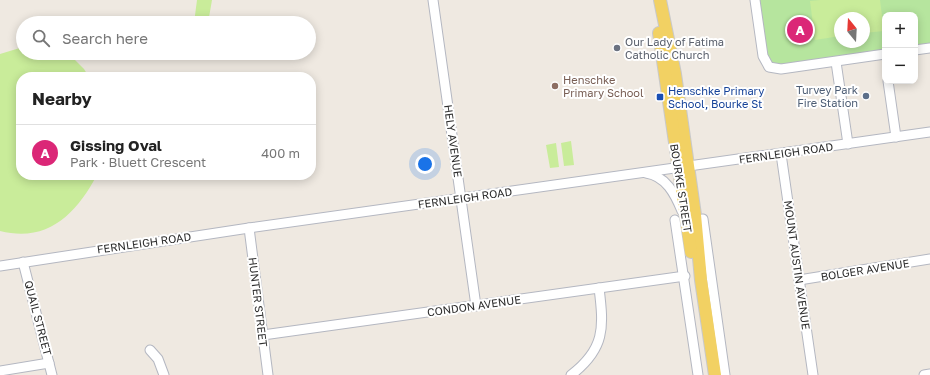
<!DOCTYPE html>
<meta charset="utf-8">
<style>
:root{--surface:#fff;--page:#f6f6f6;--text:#222;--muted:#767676;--line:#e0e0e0;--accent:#db2777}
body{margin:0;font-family:"Golos Text",sans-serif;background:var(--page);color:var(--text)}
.controls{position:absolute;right:12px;top:12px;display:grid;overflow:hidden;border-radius:8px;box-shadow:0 2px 10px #0003}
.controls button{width:36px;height:36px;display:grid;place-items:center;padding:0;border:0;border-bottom:1px solid var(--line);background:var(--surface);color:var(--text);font:20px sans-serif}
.compass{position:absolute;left:834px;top:12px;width:36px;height:36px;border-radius:50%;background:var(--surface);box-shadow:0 2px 10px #0003;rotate:342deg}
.you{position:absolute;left:425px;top:164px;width:14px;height:14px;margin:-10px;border:3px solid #fff;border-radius:50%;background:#1a73e8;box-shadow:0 0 0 6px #1a73e833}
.badge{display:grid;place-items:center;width:26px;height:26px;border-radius:50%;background:var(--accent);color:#fff;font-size:13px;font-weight:700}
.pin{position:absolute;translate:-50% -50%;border:2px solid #fff;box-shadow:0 1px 4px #0006}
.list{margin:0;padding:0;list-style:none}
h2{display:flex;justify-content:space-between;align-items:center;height:52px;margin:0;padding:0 16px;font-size:17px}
h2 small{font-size:13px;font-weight:400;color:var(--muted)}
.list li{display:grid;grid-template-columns:26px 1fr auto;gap:12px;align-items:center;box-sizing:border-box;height:56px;padding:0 16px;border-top:1px solid var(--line)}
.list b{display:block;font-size:15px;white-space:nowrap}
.list p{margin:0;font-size:13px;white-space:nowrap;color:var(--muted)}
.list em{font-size:13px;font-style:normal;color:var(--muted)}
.icon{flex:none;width:22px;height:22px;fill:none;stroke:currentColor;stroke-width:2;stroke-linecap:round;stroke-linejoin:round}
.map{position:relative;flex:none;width:930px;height:375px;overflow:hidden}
.search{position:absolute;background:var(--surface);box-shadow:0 2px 10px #0003;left:16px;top:16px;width:300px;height:44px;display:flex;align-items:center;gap:10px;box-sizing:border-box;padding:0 14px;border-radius:22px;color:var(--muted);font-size:15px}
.panel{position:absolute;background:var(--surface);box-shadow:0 2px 10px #0003;left:16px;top:72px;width:300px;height:108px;border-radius:16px}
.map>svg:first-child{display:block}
</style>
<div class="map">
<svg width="930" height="375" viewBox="0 0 930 375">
<rect width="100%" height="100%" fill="#efe9e1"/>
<!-- green -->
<path fill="#b6e59e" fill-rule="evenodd" d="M 755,0 L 930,0 L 930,48 L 915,50 L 915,15 L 885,15 L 885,54 L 769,67 ZM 840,18 L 864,18 L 864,42 L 840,42 Z"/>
<!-- pitch -->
<g fill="#c9ec9a">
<path d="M 197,0 L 212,0 L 208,23 L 194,23 Z"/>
<path d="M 820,0 L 880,0 L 884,31 L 864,33 L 864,18 L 840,18 L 840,36 L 815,40 L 810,1 Z"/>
<path d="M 23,47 L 23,53 L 68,53 L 84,69 L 89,77 L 21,77 L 21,175 L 97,175 C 76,214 48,243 0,231 L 0,54 Z"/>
<path d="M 571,141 L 574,165 L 564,166 L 561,143 Z"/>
<path d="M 556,143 L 559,167 L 550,168 L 546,145 Z"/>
</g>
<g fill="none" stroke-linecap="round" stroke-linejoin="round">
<defs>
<g id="minor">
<path d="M 433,0 L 476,306"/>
<path d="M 755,0 L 763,56 L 769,67 L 781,69 L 885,54"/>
<path d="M 915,50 L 930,48"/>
<path d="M 836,62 L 848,144"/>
<path d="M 888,81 L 896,137"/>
<path d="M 781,154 L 813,375"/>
<path d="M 646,173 C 666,176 675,194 682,211"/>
<path d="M 703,219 L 725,375"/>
<path d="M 675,220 L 698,375"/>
<path d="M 249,228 L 268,375"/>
<path d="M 23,262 L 52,375"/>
<path d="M 0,266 L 249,228 L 930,132"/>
<path d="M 799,280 L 930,259"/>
<path d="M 263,335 L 685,276"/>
<path d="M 150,350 L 158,359 L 164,375"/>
<path d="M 0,371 L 49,363"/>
<path d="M 571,375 C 605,349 604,328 599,288"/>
<path d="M 924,375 L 930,374"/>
</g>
<g id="major">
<path d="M 660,0 L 675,74 L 695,215 L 701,280 L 715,375"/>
<path d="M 659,33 L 691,252"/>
</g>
</defs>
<!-- minor casing -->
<use href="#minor" stroke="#b4b7c1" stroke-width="11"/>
<!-- major casing -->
<use href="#major" stroke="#c9c9c9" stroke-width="14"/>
<!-- minor -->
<use href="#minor" stroke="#fff" stroke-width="9"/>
<!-- major -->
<use href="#major" stroke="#f2d163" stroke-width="12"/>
</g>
<!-- markers -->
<circle fill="#6b7280" stroke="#fff" stroke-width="1.5" cx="617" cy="48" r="4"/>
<circle fill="#8d6e63" stroke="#fff" stroke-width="1.5" cx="555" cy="86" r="4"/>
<circle fill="#5c6f8a" stroke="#fff" stroke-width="1.5" cx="866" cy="96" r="4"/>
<rect fill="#1a4fb4" stroke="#fff" stroke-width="1.5" x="656" y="93" width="8" height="8" rx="2"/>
<g text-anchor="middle" stroke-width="4" stroke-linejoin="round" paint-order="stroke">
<!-- worship labels -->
<g font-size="11" fill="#5b616d" stroke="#fff" text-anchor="start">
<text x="625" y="46">Our Lady of Fatima<tspan x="625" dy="13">Catholic Church</tspan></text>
</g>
<!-- education labels -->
<g font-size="11" fill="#785e54" stroke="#fff" text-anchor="start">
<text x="563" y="84">Henschke<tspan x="563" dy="13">Primary School</tspan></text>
</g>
<!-- service labels -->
<g font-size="11" fill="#4e5e75" stroke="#fff" text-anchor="end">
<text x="858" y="94">Turvey Park<tspan x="858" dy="13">Fire Station</tspan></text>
</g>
<!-- transit labels -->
<g font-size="11" fill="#164399" stroke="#fff" text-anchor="start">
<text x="668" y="95">Henschke Primary<tspan x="668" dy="13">School, Bourke St</tspan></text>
</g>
<!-- street labels -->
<g font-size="11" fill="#2e2e2e" stroke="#fff">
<text transform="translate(453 141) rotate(82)" y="4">HELY AVENUE</text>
<text transform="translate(786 153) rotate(-8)" y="4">FERNLEIGH ROAD</text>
<text transform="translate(681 188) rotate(81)" y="4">BOURKE STREET</text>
<text transform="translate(465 198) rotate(-8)" y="4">FERNLEIGH ROAD</text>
<text transform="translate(144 243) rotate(-8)" y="4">FERNLEIGH ROAD</text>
<text transform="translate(797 265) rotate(82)" y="4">MOUNT AUSTIN AVENUE</text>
<text transform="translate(865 270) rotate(-9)" y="4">BOLGER AVENUE</text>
<text transform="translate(258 302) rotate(83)" y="4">HUNTER STREET</text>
<text transform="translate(474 306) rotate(-8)" y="4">CONDON AVENUE</text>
<text transform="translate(38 318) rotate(75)" y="4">QUAIL STREET</text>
</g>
</g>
</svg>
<div class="controls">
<button>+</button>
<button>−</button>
</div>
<svg class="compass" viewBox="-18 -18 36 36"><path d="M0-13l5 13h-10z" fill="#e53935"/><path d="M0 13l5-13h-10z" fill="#767676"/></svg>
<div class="you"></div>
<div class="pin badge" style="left:800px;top:30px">A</div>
<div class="search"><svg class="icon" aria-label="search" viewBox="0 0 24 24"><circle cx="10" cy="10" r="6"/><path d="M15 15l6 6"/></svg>Search here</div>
<section class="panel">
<h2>Nearby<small></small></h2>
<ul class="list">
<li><span class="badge">A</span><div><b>Gissing Oval</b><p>Park · Bluett Crescent</p></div><em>400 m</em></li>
</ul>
</section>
</div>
